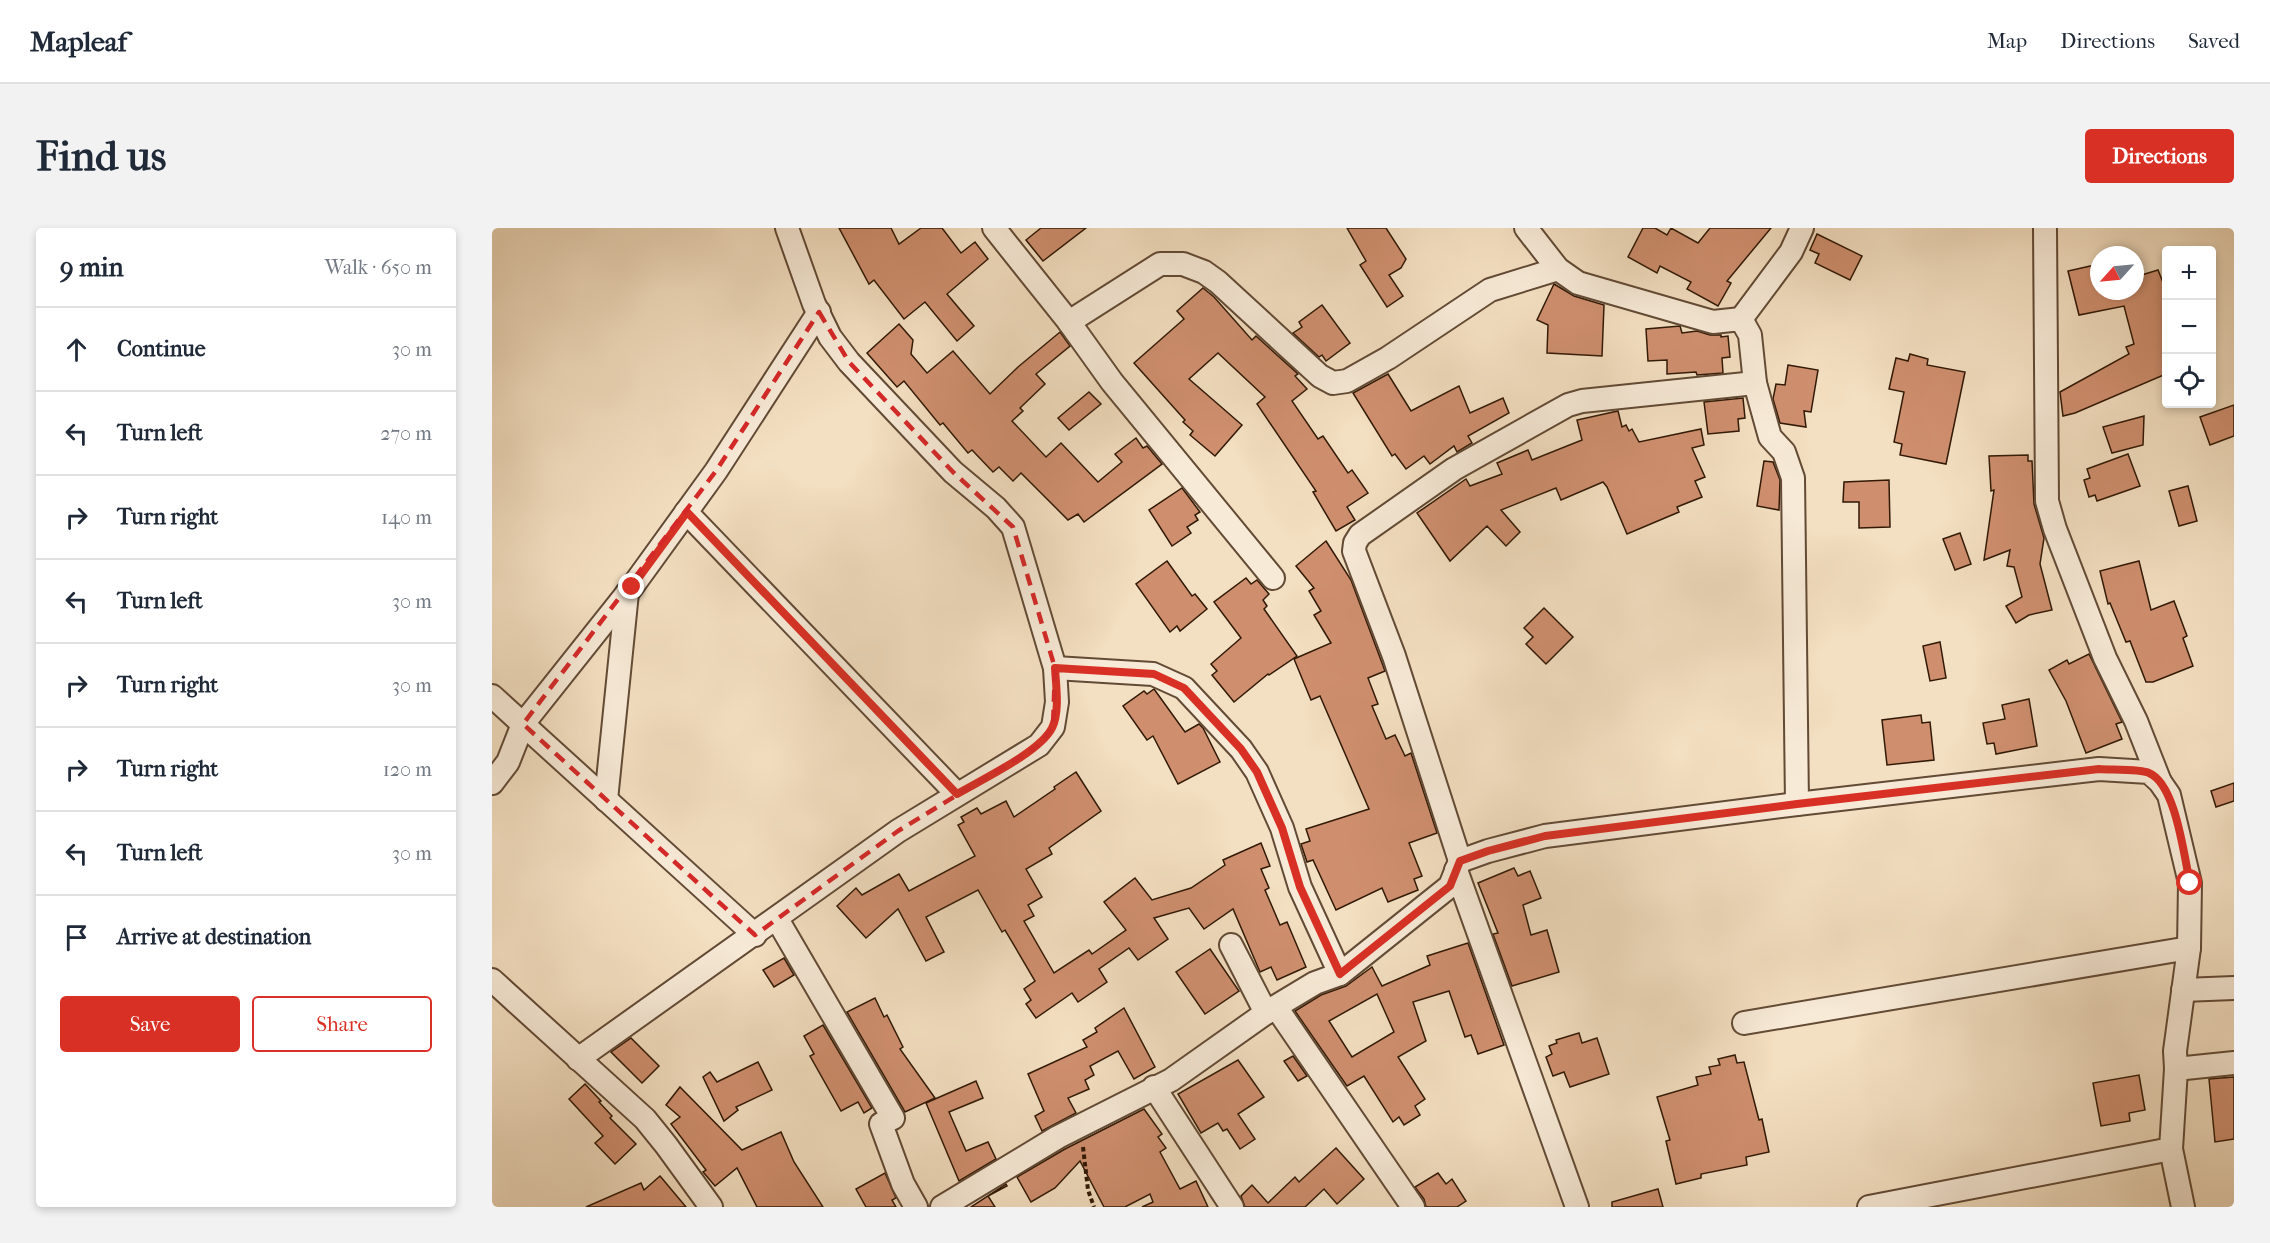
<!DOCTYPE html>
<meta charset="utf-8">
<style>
:root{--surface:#fff;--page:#f2f2f3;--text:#1f2937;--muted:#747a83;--line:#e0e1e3;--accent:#d93025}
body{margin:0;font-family:"IM FELL French Canon",serif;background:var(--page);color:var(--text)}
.controls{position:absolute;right:18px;top:18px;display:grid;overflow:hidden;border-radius:6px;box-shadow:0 3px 9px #0003}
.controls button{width:54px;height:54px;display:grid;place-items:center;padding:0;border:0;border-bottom:2px solid var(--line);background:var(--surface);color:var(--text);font:30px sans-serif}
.compass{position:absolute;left:1598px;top:18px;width:54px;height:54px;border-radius:50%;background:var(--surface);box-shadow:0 3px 9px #0003;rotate:243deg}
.stop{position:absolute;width:18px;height:18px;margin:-14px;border:4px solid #d93025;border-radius:50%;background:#fff}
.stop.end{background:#d93025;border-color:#fff;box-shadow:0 2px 6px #0008}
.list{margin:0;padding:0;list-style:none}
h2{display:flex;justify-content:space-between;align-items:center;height:78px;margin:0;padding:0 24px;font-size:26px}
h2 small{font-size:20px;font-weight:400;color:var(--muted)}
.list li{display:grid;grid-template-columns:39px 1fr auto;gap:18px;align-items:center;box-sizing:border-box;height:84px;padding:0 24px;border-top:2px solid var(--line)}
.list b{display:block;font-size:22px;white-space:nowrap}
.list em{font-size:20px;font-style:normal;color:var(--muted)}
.actions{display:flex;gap:12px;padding:18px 24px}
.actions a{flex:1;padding:14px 0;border:2px solid var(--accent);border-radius:6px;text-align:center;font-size:21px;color:var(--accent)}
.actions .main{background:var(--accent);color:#fff}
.icon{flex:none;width:33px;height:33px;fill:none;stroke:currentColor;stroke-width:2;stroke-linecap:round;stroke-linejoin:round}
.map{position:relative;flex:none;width:1742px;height:979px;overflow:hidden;border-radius:6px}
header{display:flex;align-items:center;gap:36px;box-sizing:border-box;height:84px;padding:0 30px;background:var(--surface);border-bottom:2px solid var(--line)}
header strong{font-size:28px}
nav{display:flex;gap:33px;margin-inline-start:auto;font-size:21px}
.intro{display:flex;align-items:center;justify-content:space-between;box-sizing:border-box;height:144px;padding:0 36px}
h1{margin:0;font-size:42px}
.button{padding:15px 27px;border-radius:6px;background:var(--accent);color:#fff;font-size:21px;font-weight:700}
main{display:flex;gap:36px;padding:0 36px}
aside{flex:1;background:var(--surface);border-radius:6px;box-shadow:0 3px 9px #0003}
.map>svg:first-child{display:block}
</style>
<header>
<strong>Mapleaf</strong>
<nav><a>Map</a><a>Directions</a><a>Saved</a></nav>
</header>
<div class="intro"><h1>Find us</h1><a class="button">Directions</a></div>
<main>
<aside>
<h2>9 min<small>Walk · 650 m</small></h2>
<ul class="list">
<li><svg class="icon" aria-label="ahead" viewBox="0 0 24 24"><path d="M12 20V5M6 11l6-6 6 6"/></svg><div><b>Continue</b></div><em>30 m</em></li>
<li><svg class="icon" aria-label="left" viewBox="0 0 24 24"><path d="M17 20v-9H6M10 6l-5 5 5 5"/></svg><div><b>Turn left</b></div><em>270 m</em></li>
<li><svg class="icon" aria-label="right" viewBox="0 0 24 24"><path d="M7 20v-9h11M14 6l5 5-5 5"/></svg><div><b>Turn right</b></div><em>140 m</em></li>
<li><svg class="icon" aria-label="left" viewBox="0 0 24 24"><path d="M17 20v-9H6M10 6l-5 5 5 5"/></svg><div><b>Turn left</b></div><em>30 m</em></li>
<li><svg class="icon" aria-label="right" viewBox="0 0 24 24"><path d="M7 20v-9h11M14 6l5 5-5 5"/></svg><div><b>Turn right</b></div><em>30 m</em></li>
<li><svg class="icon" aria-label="right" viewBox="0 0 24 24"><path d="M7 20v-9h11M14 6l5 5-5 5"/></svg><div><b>Turn right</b></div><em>120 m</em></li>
<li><svg class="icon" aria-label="left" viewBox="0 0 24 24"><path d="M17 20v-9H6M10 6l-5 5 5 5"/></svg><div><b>Turn left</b></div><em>30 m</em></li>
<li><svg class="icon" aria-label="arrive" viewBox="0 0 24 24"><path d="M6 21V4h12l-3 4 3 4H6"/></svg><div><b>Arrive at destination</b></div></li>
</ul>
<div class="actions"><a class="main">Save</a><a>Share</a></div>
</aside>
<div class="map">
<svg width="1742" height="979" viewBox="0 0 1742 979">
<rect width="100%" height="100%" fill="#f3dfc1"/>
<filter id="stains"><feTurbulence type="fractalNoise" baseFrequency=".00333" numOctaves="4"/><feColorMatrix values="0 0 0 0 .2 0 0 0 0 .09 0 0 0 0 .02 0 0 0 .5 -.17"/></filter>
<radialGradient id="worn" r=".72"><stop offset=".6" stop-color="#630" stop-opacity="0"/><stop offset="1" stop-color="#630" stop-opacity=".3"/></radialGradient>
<!-- building -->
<g fill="#cf8f6f" stroke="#311906" stroke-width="1.5" fill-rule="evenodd">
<path d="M 347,0 L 399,0 L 407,16 L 429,0 L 450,0 L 469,25 L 483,14 L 496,31 L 455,66 L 482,98 L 465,113 L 433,74 L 412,91 L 382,52 L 377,56 Z"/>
<path d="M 549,0 L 594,0 L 551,33 L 534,12 Z"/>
<path d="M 855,0 L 894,0 L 914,31 L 909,40 L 897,47 L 911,68 L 895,79 L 868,37 L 874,33 Z"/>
<path d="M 1151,0 L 1163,0 L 1175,7 L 1179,0 L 1206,15 L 1218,0 L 1279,0 L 1235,53 L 1239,55 L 1226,78 L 1195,61 L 1199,54 L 1168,38 L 1165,45 L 1136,29 Z"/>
<path d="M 1325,6 L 1370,28 L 1358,52 L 1323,35 L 1327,26 L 1318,22 Z"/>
<path d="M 1603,37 L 1607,63 L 1643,63 L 1643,49 L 1666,42 L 1674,62 L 1674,146 L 1583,185 L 1571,188 L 1568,164 L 1637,126 L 1634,119 L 1642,116 L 1632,78 L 1587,87 L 1576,43 Z"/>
<path d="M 1062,56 L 1082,68 L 1112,77 L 1110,128 L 1055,125 L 1056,97 L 1045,92 Z"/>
<path d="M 711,60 L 722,69 L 760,112 L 764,108 L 806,146 L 803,148 L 815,161 L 800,173 L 826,211 L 831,208 L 856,245 L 860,242 L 876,265 L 855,279 L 863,292 L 844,303 L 821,264 L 824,263 L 765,176 L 773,169 L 726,125 L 697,151 L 750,197 L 723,228 L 698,207 L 701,203 L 691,194 L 693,192 L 642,135 L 692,91 L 685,83 Z"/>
<path d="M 830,77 L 858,115 L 834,133 L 830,127 L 827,129 L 801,105 L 810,99 L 807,94 Z"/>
<path d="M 407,96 L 421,112 L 419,126 L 435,145 L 461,123 L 498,166 L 526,139 L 568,104 L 578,118 L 544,146 L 553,156 L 528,180 L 531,183 L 520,193 L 554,229 L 569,215 L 606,254 L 630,234 L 623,226 L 644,210 L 651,220 L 655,218 L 670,236 L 592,294 L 586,286 L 576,292 L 529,245 L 521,253 L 507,239 L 501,244 L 480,222 L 476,225 L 451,195 L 448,197 L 412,153 L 405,159 L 375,125 Z"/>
<path d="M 1188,98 L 1190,105 L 1205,103 L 1218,107 L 1229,107 L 1229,109 L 1236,108 L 1238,129 L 1230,130 L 1231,145 L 1205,147 L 1204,144 L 1175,146 L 1175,132 L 1156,133 L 1154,101 Z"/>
<path d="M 1418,126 L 1436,131 L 1435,137 L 1473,144 L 1454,236 L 1408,227 L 1410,216 L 1402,214 L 1412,164 L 1397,161 L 1404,130 L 1416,133 Z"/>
<path d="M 1296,137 L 1326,142 L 1319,184 L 1312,183 L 1314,199 L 1288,195 L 1281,171 L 1284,156 L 1293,157 Z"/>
<path d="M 896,146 L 919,183 L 967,158 L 978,185 L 1011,170 L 1017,185 L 976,208 L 980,215 L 965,224 L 962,218 L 938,236 L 932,228 L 914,241 L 903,226 L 900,228 L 861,165 Z"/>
<path d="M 597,164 L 609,176 L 577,202 L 566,190 Z"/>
<path d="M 1251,170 L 1253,190 L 1246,191 L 1247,203 L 1216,206 L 1212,174 Z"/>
<path d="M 1742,177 L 1742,208 L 1718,217 L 1708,189 Z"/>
<path d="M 1126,183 L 1130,199 L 1134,197 L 1137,203 L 1140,201 L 1147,214 L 1209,201 L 1212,217 L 1200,220 L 1213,249 L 1203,253 L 1210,269 L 1185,279 L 1187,284 L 1135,306 L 1115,259 L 1111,254 L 1069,272 L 1064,260 L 1009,282 L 1028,304 L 1014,318 L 995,298 L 958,333 L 925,285 L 974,251 L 978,258 L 1010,246 L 1005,235 L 1036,222 L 1040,232 L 1090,212 L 1085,192 Z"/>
<path d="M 1652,188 L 1651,217 L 1620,225 L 1611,199 Z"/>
<path d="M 1636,226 L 1648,258 L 1605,273 L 1603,267 L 1597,269 L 1592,252 L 1598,250 L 1595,241 Z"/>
<path d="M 1536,227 L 1536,233 L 1540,233 L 1542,276 L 1552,310 L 1548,336 L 1560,382 L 1537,387 L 1524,395 L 1514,378 L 1530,369 L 1522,339 L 1515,338 L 1518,322 L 1492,332 L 1502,262 L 1499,263 L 1497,228 Z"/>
<path d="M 1272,233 L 1281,234 L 1288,252 L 1287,282 L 1265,278 Z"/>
<path d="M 1397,252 L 1398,299 L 1367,300 L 1367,274 L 1351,274 L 1352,254 Z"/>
<path d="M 1696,258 L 1705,293 L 1687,298 L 1677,263 Z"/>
<path d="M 690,260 L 708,284 L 703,287 L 706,292 L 695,299 L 699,305 L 680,318 L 657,282 Z"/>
<path d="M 1468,305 L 1479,336 L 1463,342 L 1451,311 Z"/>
<path d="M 834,313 L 859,352 L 893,443 L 876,450 L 886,476 L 880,478 L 894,511 L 903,507 L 913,528 L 919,525 L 945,605 L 917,615 L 930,648 L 922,651 L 926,662 L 896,674 L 890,660 L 844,682 L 821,632 L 815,634 L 809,616 L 818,613 L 814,601 L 877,581 L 828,468 L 819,472 L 802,431 L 839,415 L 822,387 L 829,383 L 817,363 L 822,360 L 804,338 Z"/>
<path d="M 675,333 L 700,368 L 703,366 L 715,381 L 688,403 L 685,398 L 678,404 L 644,356 Z"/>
<path d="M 1647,333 L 1659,382 L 1682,373 L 1695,408 L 1691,410 L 1701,438 L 1661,454 L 1654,454 L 1638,413 L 1634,414 L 1618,375 L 1616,376 L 1608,343 Z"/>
<path d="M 754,350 L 759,356 L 765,352 L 777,366 L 771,372 L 775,378 L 772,381 L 805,428 L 777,447 L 776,446 L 742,474 L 720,447 L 725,443 L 719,436 L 749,410 L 722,374 Z"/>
<path d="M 1052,380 L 1081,409 L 1054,436 L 1034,416 L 1041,409 L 1032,400 Z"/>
<path d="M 1448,414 L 1454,450 L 1438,453 L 1431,418 Z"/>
<path d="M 1597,426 L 1630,494 L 1624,496 L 1630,511 L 1594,525 L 1574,473 L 1557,442 L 1575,432 L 1577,436 Z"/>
<path d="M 662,461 L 693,504 L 707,496 L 711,500 L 728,534 L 686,556 L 661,508 L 655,512 L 631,478 L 652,463 L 655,466 Z"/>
<path d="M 1537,471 L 1545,518 L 1504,526 L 1502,515 L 1495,516 L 1491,495 L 1513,491 L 1510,477 Z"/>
<path d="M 1429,487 L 1430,495 L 1438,494 L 1442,532 L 1395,537 L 1390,492 Z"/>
<path d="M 584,544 L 609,583 L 557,620 L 560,626 L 534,641 L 550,669 L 536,677 L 542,688 L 532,693 L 562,745 L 597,722 L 600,726 L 634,702 L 612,674 L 643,650 L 660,672 L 699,660 L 733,637 L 731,632 L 769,615 L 778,638 L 769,641 L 777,660 L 773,662 L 788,697 L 795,694 L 814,739 L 785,752 L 779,739 L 768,744 L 741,681 L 712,701 L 697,680 L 662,690 L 676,711 L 646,732 L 637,720 L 607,741 L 615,754 L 586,774 L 580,765 L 544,790 L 534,776 L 539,772 L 532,761 L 543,753 L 513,702 L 510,704 L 486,662 L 434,689 L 452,724 L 434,733 L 406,681 L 374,710 L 345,678 L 364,660 L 370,667 L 407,646 L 417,663 L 483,628 L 466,597 L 472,594 L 469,589 L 485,580 L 489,586 L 514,573 L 522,589 L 563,561 L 562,559 Z"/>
<path d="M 1742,555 L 1742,573 L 1724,579 L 1719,563 Z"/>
<path d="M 1022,640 L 1026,648 L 1038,643 L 1049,670 L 1031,677 L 1039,707 L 1055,702 L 1067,744 L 1020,758 L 1001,706 L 1006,705 L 986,655 Z"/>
<path d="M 976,715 L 1012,817 L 986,826 L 979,807 L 973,809 L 957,763 L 921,774 L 934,813 L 906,829 L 933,871 L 923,878 L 928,887 L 912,897 L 907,889 L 901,894 L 872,848 L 855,858 L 803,783 L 829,767 L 854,758 L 880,739 L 890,758 L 938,737 L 935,728 ZM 885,766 L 902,804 L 860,829 L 837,793 Z"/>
<path d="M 718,721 L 747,763 L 713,786 L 684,744 Z"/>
<path d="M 292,730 L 302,747 L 282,759 L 271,742 Z"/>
<path d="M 383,770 L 392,789 L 395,787 L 411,819 L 408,821 L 443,870 L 413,884 L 355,784 Z"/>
<path d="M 632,780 L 663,839 L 642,851 L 626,823 L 598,838 L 602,847 L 593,852 L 597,861 L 576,870 L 584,885 L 550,903 L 543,888 L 552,883 L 536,846 L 595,819 L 591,812 L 605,804 L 603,800 Z"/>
<path d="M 331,797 L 380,880 L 372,885 L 366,874 L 349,883 L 318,828 L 322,826 L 312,808 Z"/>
<path d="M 1087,805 L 1090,815 L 1105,810 L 1117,846 L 1078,859 L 1072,844 L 1061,848 L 1054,829 L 1060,826 L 1057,818 L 1065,815 L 1064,812 Z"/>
<path d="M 139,810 L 167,838 L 150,855 L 119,824 Z"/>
<path d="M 1243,827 L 1245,835 L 1252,834 L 1267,892 L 1270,891 L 1277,924 L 1254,929 L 1255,937 L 1209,946 L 1209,950 L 1184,956 L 1174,913 L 1178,912 L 1165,869 L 1206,857 L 1204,849 L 1219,846 L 1217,839 L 1228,837 L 1226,831 Z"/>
<path d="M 801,828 L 815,848 L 806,853 L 792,833 Z"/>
<path d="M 746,832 L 772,869 L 746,886 L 763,911 L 748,921 L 735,901 L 731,903 L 726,895 L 709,905 L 686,866 Z"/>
<path d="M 266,834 L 280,862 L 244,879 L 246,882 L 232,893 L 211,849 L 218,844 L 225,854 Z"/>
<path d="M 1647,847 L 1653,882 L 1637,885 L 1638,893 L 1609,898 L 1601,855 Z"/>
<path d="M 1742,849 L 1742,911 L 1723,914 L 1717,851 Z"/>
<path d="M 484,853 L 491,870 L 457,884 L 474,923 L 496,914 L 504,931 L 467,953 L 434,875 Z"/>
<path d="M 93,856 L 109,873 L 107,874 L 120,888 L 118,890 L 144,916 L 123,936 L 103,915 L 111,908 L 77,871 Z"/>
<path d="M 188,859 L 250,922 L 289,904 L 302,934 L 331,979 L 265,979 L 245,940 L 223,958 L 211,944 L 214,942 L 179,896 L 188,889 L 174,877 Z"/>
<path d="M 652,881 L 670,906 L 666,909 L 674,920 L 668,924 L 688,961 L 704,953 L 716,979 L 650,979 L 661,974 L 658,966 L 633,979 L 612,979 L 588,933 L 563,960 L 539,974 L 525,949 L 573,921 Z"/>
<path d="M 844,920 L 872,951 L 845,976 L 832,961 L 813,979 L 753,979 L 749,968 L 760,957 L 776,975 L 803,949 L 807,954 Z"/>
<path d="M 393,945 L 404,970 L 400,972 L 404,979 L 374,979 L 364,961 Z"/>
<path d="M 946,945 L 954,956 L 960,951 L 974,973 L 965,979 L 934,979 L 932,971 L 923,959 Z"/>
<path d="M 168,948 L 194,979 L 94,979 L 149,955 L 152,962 Z"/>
<path d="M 514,956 L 515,958 L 496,968 L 503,979 L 479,979 Z"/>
<path d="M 1166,961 L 1171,979 L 1120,979 L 1120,974 Z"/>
</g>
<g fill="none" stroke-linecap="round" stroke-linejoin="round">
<defs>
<g id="minor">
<path d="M 502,0 L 577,94 L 620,154 L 781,350"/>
<path d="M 1034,0 L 1066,41 L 1086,55 L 1221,94 L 1249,91 L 1258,107 L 1263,155 L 1278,209 L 1292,224 L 1301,250 L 1305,576"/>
<path d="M 1553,0 L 1555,273 L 1563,301 L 1613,430 L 1644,493 L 1668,554"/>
<path d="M 1249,91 L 1299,24 L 1310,0"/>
<path d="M 577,94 L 668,36 L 691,36 L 712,44 L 726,54 L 828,148 L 841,155 L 855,153 L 896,130 L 998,62 L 1066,41"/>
<path d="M 194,284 L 465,566"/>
<path d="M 563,440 L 661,446 L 692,460 L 749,521 L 765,544 L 790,600 L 808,659 L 848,746"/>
<path d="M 0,468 L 263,707"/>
<path d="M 0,555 L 16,534 L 31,496 L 140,359 L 224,243 L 327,84"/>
<path d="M 114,572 L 135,365"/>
<path d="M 968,633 L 902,428 L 862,323 L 863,315 L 868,307 L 962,241 L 1076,177 L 1090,173 L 1263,155"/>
<path d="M 964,642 L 1085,979"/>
<path d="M 285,691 L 401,890 L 389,896 L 411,956 L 424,979"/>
<path d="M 739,717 L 774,785"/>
<path d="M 0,752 L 153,891 L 174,917 L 219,979"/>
<path d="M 1691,762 L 1742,760"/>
<path d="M 784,779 L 921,979"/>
<path d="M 1252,795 L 1697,720"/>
<path d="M 86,831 L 406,603 L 547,517 L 561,499 L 565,474 L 563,440 L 521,299 L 504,280 L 461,244 L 357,134 L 338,109 L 322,76 L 295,0"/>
<path d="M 1684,841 L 1742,835"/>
<path d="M 662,859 L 740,979"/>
<path d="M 450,979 L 566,909 L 679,852 L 778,782 L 823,755 L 848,746 L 958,658 L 968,633 L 996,623 L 1053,608 L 1305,576 L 1607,541 L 1657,544 L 1668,554 L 1677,567 L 1698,655 L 1697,720 L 1683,823 L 1684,841 L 1679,921 L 1691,979"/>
<path d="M 1377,979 L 1679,921"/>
</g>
</defs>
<!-- minor casing -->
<use href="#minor" stroke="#624a35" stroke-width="26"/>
<!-- path -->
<path stroke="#311906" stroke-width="4" stroke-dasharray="4.5 3" stroke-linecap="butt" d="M 591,919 L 596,962 L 602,979"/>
<!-- minor -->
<use href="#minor" stroke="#f7ead7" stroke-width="22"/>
</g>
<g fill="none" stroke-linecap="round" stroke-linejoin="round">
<!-- route -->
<path stroke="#d93025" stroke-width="8" d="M 140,359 L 195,284 L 465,566 C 489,552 548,524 560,500 C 568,484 564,458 563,440 L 662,446 L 692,460 L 749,521 L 765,544 L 790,600 L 808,659 L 848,746 L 958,658 L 968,633 L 996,623 L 1053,608 L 1305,576 L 1607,541 C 1617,542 1649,541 1657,545 C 1684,556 1692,629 1698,655"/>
</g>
<!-- marked area -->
<path fill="none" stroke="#d62828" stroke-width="4.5" stroke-dasharray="12 8" stroke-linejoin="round" d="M 327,84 L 357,134 L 461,244 L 521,299 L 563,440 L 561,499 L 547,517 L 406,603 L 263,707 L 31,496 L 224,243 Z"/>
<rect width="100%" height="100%" filter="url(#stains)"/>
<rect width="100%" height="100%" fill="url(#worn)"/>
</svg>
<div class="controls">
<button>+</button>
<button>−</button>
<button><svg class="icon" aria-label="locate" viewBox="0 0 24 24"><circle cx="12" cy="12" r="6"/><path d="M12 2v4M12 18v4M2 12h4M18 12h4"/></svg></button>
</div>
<svg class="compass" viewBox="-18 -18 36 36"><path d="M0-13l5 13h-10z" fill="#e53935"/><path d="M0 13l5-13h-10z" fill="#747a83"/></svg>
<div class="stop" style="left:1698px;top:655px"></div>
<div class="stop end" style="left:140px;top:359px"></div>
</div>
</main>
